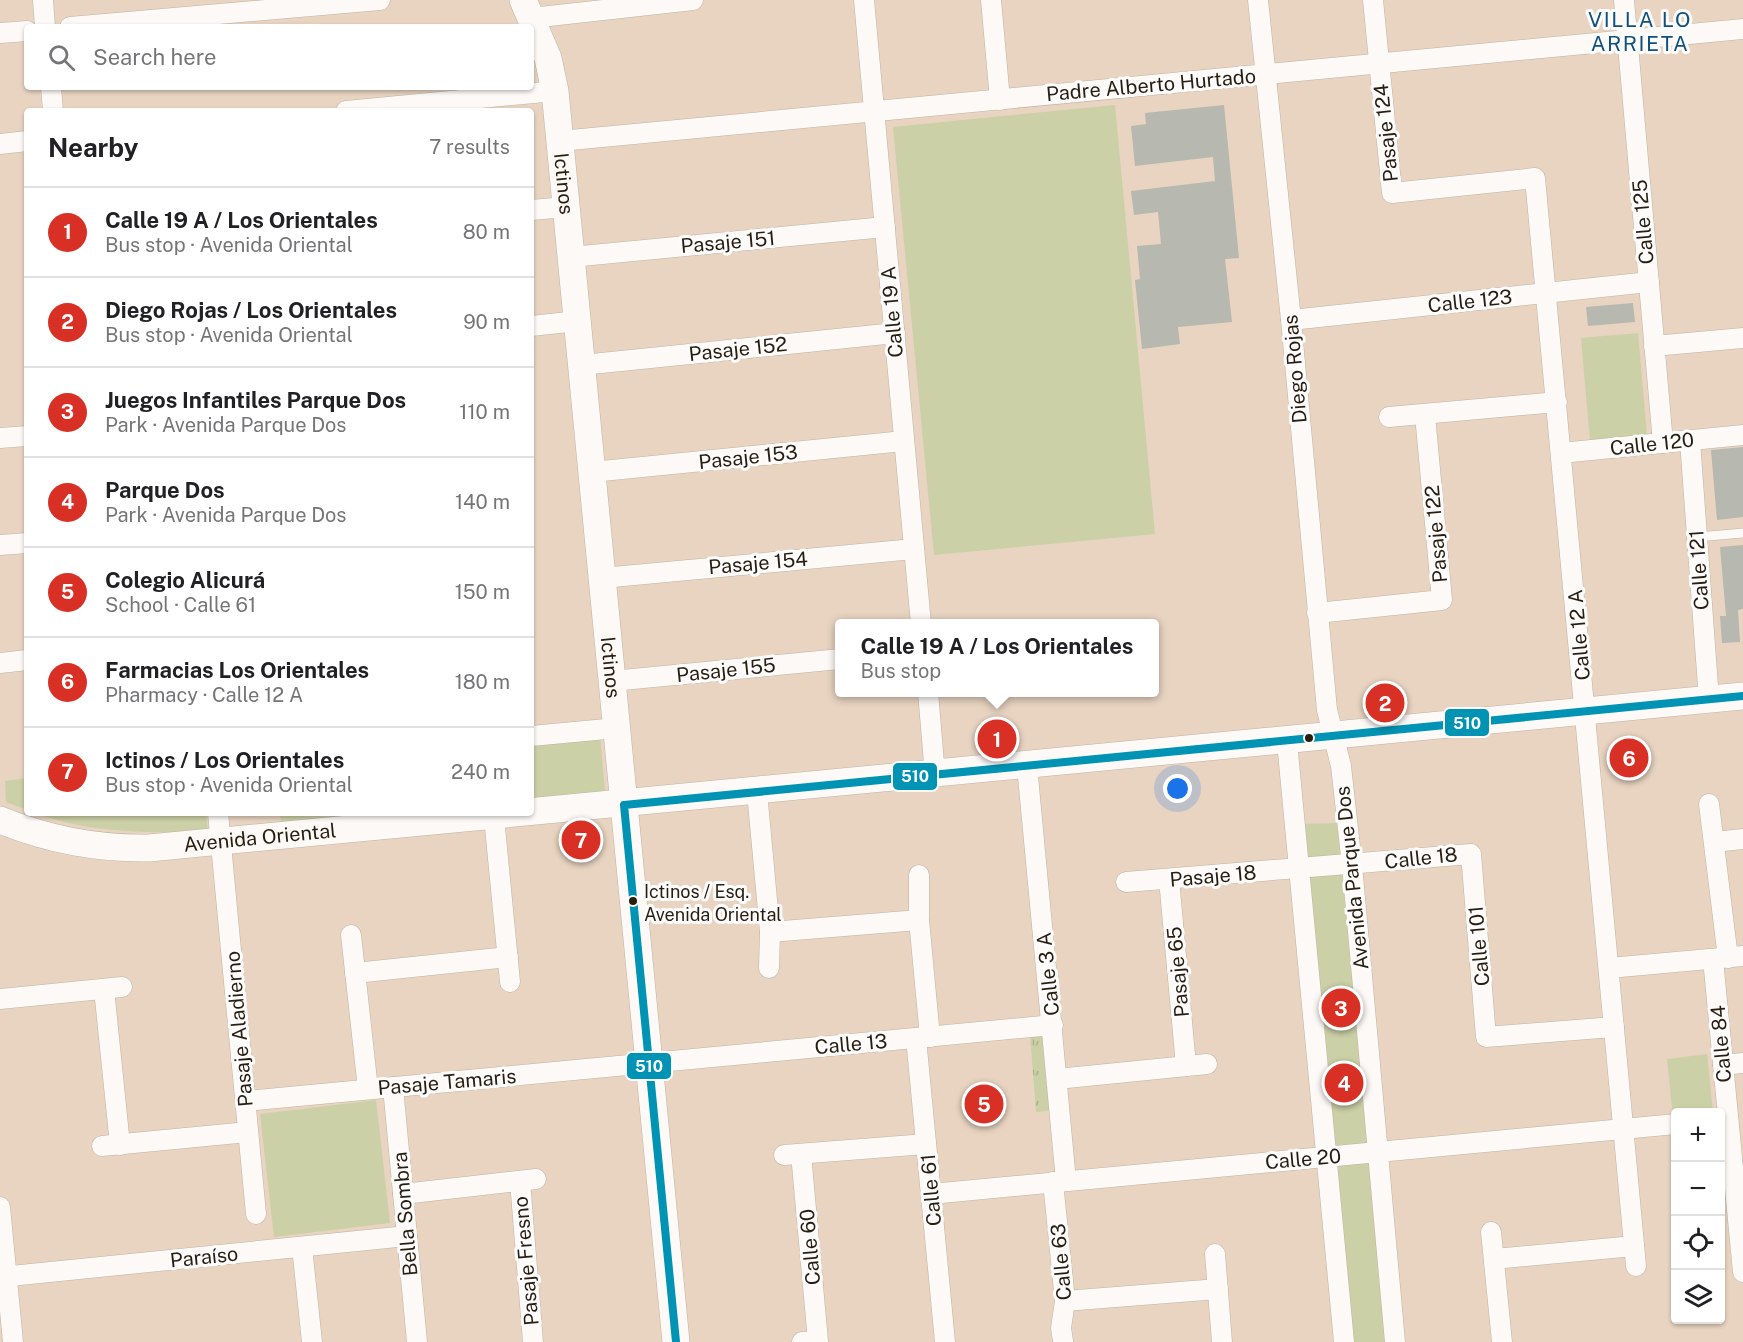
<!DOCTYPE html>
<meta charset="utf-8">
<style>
:root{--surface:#fff;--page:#f2f2f2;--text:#202124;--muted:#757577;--line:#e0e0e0;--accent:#d93025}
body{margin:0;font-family:"Public Sans",sans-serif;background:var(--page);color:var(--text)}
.controls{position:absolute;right:18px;bottom:18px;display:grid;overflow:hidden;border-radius:6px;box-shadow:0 2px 4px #0004}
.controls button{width:54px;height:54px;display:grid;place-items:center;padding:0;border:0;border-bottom:2px solid var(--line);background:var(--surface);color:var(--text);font:30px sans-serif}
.you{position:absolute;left:1178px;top:789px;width:21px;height:21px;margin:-15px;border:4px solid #fff;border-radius:50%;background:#1a73e8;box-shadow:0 0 0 9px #1a73e833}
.badge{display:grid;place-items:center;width:39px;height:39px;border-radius:50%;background:var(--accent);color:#fff;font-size:20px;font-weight:700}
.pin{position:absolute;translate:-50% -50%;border:3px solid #fff;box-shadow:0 2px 6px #0006}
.popup{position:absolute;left:835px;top:619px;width:324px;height:78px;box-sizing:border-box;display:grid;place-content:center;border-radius:6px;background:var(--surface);filter:drop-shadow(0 2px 4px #0005);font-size:20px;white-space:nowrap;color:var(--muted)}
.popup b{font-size:22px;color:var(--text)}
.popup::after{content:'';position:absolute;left:50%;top:100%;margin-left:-12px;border:12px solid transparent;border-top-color:var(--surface)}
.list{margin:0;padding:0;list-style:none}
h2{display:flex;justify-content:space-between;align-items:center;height:78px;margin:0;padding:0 24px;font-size:26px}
h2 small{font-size:20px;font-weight:400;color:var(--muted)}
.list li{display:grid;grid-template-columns:39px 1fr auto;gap:18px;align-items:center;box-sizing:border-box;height:90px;padding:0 24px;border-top:2px solid var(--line)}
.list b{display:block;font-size:22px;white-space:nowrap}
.list p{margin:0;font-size:20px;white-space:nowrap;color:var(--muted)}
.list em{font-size:20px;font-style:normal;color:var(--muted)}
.icon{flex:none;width:33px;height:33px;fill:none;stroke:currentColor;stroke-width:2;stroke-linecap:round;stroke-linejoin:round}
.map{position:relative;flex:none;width:1743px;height:1342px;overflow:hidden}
.search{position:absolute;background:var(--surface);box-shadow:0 2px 4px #0004;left:24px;top:24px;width:510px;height:66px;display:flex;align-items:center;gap:15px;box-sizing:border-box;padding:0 21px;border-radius:6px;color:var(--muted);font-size:22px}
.panel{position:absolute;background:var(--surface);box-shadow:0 2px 4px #0004;left:24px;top:108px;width:510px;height:708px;border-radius:6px}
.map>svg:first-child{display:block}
</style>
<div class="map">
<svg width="1743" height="1342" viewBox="0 0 1743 1342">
<defs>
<pattern id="grass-tufts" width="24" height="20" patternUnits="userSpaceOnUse" patternTransform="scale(1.5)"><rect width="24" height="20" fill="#cbd0a7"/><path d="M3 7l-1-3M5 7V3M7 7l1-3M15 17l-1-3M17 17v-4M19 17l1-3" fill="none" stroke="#aeb28f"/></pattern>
</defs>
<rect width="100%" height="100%" fill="#e8d4c1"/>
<!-- grass -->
<path fill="url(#grass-tufts)" d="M 1049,1032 L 1055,1110 L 1036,1112 L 1030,1034 Z"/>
<!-- park -->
<g fill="#cbd0a7">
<path d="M 1115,105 L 1155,534 L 934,555 L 893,127 Z"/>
<path d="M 1638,333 L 1647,435 L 1590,441 L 1581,338 Z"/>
<path d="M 600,735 L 605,792 L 531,799 L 531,742 Z"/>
<path d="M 27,778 L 27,810 L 6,802 L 5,781 Z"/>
<path d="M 35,813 L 206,813 L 208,833 C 150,832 90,834 35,813 Z"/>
<path d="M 280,813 L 377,813 L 281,822 Z"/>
<path d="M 1337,823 L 1388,1342 L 1351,1342 L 1300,824 Z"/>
<path d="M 1707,1054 L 1713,1112 L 1676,1112 L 1673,1117 L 1667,1059 Z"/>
<path d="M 376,1100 L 390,1223 L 274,1237 L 260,1114 Z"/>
</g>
<!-- building -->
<g fill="#b7b8af">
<path d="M 1224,105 L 1239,258 L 1225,259 L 1232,322 L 1178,327 L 1180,344 L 1142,349 L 1135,280 L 1140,279 L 1137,246 L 1161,244 L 1158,212 L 1134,215 L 1131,191 L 1215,181 L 1213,157 L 1135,166 L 1131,126 L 1146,124 L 1145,113 Z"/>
<path d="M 1633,303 L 1635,322 L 1588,326 L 1586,307 Z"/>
<path d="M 1743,447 L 1743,517 L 1717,520 L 1711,450 Z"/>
<path d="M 1743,545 L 1743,609 L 1738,610 L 1740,642 L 1722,643 L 1720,616 L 1726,616 L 1720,547 Z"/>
<path d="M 1640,742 L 1642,772 L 1618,774 L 1616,744 Z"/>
</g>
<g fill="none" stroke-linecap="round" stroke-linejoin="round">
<defs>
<path id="lane" d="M 1697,537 L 1743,533"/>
<g id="street">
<path d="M 43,0 L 45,27"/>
<path d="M 864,0 L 921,624"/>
<path d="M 991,0 L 1000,100"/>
<path d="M 1258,0 L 1291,320 L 1327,710 L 1341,766 L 1352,865 L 1395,1342"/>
<path d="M 1373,0 L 1392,193 L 1535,178 L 1636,1266"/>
<path d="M 1624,0 L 1663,443"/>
<path d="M 531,18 L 693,0"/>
<path d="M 70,27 L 380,0"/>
<path d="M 0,33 L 27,31"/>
<path d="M 51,87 L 53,111"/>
<path d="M 346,111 L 555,91"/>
<path d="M 560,141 L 1743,29"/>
<path d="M 0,144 L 27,141"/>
<path d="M 531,210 L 566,207"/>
<path d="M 571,257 L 885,227"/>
<path d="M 1291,320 L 1649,282"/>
<path d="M 531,326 L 578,321"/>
<path d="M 1654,346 L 1743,338"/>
<path d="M 582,365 L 895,333"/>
<path d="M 1389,417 L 1557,402"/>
<path d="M 0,438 L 27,436"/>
<path d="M 1690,441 L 1709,700"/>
<path d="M 1561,453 L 1743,435"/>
<path d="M 592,472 L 904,441"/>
<path d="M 0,545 L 27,543"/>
<path d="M 602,578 L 914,549"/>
<path d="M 1317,613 L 1442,600 L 1425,415"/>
<path d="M 0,663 L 27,660"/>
<path d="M 612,681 L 840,659"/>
<path d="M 928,692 L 935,775"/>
<path d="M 531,736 L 617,728"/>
<path d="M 1287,742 L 1344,1342"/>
<path d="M 1027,766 L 1066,1181"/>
<path d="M 757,792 L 770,932 L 769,968"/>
<path d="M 1709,804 L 1728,958"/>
<path d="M 218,813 L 256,1214"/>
<path d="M 494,817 L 510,982"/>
<path d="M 1715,842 L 1743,839"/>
<path d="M 919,875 L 919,920 L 930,1037"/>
<path d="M 1169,879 L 1186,1066"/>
<path d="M 1126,882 L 1471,854 L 1486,1037 L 1614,1027"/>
<path d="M 770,932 L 919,920"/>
<path d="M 351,935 L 368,1089"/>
<path d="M 1713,959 L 1743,1272"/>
<path d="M 1609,968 L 1743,956"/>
<path d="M 355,973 L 508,957"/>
<path d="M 104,989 L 120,1145"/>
<path d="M 0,999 L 122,987"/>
<path d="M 916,1038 L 945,1342"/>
<path d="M 1723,1065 L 1743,1063"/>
<path d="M 1057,1079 L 1207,1064"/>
<path d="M 393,1087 L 417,1342"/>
<path d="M 246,1101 L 1053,1025"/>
<path d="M 102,1146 L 248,1132"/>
<path d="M 801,1154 L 818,1341 L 802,1342"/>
<path d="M 784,1155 L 926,1144"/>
<path d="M 520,1181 L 533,1342"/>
<path d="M 1053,1182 L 1065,1301 L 1061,1328 L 1063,1341"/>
<path d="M 403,1194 L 536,1179"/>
<path d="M 931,1194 L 1676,1124"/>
<path d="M 0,1207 L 13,1342"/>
<path d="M 1491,1232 L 1502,1342"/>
<path d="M 302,1247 L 312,1342"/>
<path d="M 1215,1254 L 1222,1342"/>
<path d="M 1494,1259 L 1634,1246"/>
<path d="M 0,1277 L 407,1236"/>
<path d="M 1065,1301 L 1218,1289"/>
</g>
<g id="secondary">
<path id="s1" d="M 523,0 L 548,58 L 555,91 L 676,1342"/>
<path id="s2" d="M 0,820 C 49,840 96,849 149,848 L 1743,696"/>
</g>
</defs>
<!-- lane casing -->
<use href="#lane" stroke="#c1b2a4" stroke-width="10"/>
<!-- street casing -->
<use href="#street" stroke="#c1b2a4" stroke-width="21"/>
<!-- secondary casing -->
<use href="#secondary" stroke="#c1b2a4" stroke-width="28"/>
<!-- lane -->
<use href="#lane" stroke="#fcf9f6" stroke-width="9"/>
<!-- street -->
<use href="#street" stroke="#fcf9f6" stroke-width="20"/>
<!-- secondary -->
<use href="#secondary" stroke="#fcf9f6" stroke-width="27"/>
<defs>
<path id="bus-1" d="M 676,1342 L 624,805 L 1743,696"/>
</defs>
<!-- bus-1 casing -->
<use href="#bus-1" stroke="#fcfcfc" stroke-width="12"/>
<!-- bus-1 -->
<use href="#bus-1" stroke="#0093b3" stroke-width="8"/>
</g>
<!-- markers -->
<g fill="#291d10" stroke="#fcfcfc" stroke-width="2">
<circle cx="1309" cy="738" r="5"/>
<circle cx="633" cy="901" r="5"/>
</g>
<g text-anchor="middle" stroke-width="6" stroke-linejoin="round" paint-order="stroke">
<!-- bus labels -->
<g font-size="18" fill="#291d10" stroke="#fcfcfc" text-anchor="start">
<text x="644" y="898">Ictinos / Esq.<tspan x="644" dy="23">Avenida Oriental</tspan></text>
</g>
<!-- street labels -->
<g font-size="20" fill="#291d10" stroke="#fcfcfc">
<text transform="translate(1151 85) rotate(-5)" y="7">Padre Alberto Hurtado</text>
<text transform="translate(1386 133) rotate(-96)" y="7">Pasaje 124</text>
<text dy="7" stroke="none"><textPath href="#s1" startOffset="190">Ictinos</textPath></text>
<text transform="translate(1643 222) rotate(-95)" y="7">Calle 125</text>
<text transform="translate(728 242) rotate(-5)" y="7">Pasaje 151</text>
<text transform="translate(1470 301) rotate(-6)" y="7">Calle 123</text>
<text transform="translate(892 312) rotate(-95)" y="7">Calle 19 A</text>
<text transform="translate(738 349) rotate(-6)" y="7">Pasaje 152</text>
<text transform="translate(1295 369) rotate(-95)" y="7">Diego Rojas</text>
<text transform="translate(1652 444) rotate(-6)" y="7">Calle 120</text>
<text transform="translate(748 457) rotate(-6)" y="7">Pasaje 153</text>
<text transform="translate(1436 534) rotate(-95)" y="7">Pasaje 122</text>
<text transform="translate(758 563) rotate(-5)" y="7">Pasaje 154</text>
<text transform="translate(1699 570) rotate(-94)" y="7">Calle 121</text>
<text transform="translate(1579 635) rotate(-95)" y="7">Calle 12 A</text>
<text dy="7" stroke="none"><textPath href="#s1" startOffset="676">Ictinos</textPath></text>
<text transform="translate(726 670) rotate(-6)" y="7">Pasaje 155</text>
<text dy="7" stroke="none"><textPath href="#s2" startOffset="264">Avenida Oriental</textPath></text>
<text transform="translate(1421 858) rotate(-6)" y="7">Calle 18</text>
<text transform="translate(1213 876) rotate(-5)" y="7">Pasaje 18</text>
<text transform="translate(1352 878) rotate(-96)" y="7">Avenida Parque Dos</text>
<text transform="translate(1479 946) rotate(-95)" y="7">Calle 101</text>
<text transform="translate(1178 972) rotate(-95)" y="7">Pasaje 65</text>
<text transform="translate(1048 974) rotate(-96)" y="7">Calle 3 A</text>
<text transform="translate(239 1029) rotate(-95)" y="7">Pasaje Aladierno</text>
<text transform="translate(851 1044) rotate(-5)" y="7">Calle 13</text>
<text transform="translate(1721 1044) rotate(-95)" y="7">Calle 84</text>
<text transform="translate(447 1082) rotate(-5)" y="7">Pasaje Tamaris</text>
<text transform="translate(1303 1159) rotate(-5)" y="7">Calle 20</text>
<text transform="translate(931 1190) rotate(-95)" y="7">Calle 61</text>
<text transform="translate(405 1214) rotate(-95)" y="7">Bella Sombra</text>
<text transform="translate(810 1247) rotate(-95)" y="7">Calle 60</text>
<text transform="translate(204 1257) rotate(-6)" y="7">Paraíso</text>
<text transform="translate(526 1261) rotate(-95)" y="7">Pasaje Fresno</text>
<text transform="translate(1061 1262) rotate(-95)" y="7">Calle 63</text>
</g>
<!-- neighbourhood labels -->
<g font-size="21" letter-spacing="1.5" fill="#104f7e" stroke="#fcfcfc">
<text x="1640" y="27">VILLA LO<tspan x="1640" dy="24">ARRIETA</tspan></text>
</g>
</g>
<g stroke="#fcfcfc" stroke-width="2">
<rect x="1444" y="708" width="46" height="29" rx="6" fill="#0093b3"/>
<rect x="892" y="762" width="46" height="29" rx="6" fill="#0093b3"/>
<rect x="626" y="1052" width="46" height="28" rx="6" fill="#0093b3"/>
</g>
<g font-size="16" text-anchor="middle" font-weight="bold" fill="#fff">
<text x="1467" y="729">510</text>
<text x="915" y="782">510</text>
<text x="649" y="1072">510</text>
</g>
</svg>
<div class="controls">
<button>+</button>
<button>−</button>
<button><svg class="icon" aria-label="locate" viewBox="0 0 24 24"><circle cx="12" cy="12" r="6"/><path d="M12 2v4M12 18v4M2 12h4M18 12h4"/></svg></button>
<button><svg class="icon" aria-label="layers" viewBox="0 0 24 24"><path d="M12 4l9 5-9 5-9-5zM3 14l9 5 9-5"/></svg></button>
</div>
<div class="you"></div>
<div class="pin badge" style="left:997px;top:739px">1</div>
<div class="popup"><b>Calle 19 A / Los Orientales</b>Bus stop</div>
<div class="pin badge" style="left:1385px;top:703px">2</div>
<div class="pin badge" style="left:1341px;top:1008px">3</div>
<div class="pin badge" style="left:1344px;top:1083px">4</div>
<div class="pin badge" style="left:984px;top:1104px">5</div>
<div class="pin badge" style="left:1629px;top:758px">6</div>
<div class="pin badge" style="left:581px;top:840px">7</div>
<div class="search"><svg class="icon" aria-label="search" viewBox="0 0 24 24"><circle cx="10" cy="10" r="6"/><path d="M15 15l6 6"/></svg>Search here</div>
<section class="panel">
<h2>Nearby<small>7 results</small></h2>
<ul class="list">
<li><span class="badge">1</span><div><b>Calle 19 A / Los Orientales</b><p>Bus stop · Avenida Oriental</p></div><em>80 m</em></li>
<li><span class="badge">2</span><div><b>Diego Rojas / Los Orientales</b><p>Bus stop · Avenida Oriental</p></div><em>90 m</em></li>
<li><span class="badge">3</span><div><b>Juegos Infantiles Parque Dos</b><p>Park · Avenida Parque Dos</p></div><em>110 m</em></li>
<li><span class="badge">4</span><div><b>Parque Dos</b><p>Park · Avenida Parque Dos</p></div><em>140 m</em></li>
<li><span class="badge">5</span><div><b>Colegio Alicurá</b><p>School · Calle 61</p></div><em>150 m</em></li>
<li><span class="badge">6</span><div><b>Farmacias Los Orientales</b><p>Pharmacy · Calle 12 A</p></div><em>180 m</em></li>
<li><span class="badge">7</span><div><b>Ictinos / Los Orientales</b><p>Bus stop · Avenida Oriental</p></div><em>240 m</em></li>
</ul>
</section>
</div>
